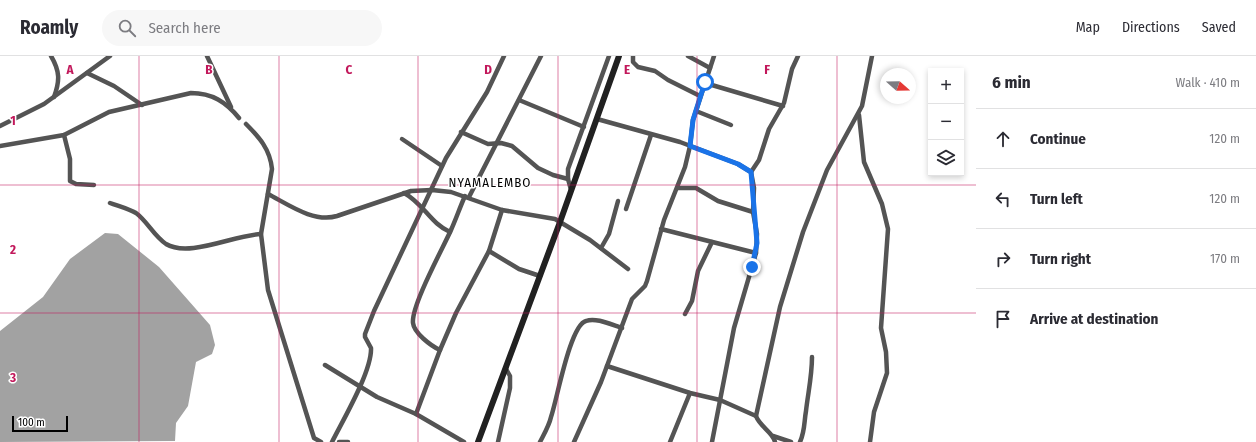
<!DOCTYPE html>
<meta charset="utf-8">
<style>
:root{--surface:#fff;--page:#f7f7f7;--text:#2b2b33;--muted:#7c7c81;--line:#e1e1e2}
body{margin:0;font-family:"Fira Sans Condensed",sans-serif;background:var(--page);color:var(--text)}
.controls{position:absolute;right:12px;top:12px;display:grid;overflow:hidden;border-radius:0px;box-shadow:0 2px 6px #0003}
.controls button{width:36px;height:36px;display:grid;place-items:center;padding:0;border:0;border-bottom:1px solid var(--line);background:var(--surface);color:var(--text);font:20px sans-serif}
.compass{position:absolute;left:880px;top:12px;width:36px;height:36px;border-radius:50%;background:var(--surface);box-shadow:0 2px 6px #0003;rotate:110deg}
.scale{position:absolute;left:12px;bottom:10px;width:56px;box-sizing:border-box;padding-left:4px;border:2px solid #000;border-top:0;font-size:11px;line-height:14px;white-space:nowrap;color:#000;-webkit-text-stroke:3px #fff;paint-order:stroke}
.stop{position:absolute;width:12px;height:12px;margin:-9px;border:3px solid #1a73e8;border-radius:50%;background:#fff}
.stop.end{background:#1a73e8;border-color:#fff;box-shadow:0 1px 4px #0008}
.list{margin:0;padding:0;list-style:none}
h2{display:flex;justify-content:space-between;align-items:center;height:52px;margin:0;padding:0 16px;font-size:17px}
h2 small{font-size:13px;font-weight:400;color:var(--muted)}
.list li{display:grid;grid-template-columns:26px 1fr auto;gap:12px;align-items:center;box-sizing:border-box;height:60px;padding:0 16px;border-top:1px solid var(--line)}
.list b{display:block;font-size:15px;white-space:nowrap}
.list em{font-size:13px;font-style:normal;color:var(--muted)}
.icon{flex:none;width:22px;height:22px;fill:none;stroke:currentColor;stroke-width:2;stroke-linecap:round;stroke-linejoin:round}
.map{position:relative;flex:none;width:976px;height:386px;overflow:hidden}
header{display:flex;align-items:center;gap:24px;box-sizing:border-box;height:56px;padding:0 20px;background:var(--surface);border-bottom:1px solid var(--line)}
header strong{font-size:19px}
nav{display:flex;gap:22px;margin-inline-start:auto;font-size:14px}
.search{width:280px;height:36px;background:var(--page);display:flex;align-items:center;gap:10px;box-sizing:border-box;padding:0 14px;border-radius:22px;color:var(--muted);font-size:15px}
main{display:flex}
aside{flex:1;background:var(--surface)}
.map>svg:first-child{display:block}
</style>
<header>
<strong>Roamly</strong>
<div class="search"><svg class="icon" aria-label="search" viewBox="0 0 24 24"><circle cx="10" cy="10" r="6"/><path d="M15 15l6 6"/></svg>Search here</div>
<nav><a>Map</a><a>Directions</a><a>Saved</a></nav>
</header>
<main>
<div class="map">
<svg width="976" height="386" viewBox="0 0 976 386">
<rect width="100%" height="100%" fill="#fff"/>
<!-- water -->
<path fill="#a2a2a2" d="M 105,177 L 118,178 L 159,211 L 210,269 L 215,289 L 212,298 L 196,306 L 188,350 L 176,367 L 175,385 L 0,386 L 0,275 L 43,241 L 70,203 Z"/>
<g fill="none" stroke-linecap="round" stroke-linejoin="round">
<!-- street -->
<g stroke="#545454" stroke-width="4.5">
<path d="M 51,0 C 60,15 60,25 54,41"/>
<path d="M 207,0 L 231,51"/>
<path d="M 633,0 L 633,6 L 638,11 L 655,15 L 668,24 L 700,40"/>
<path d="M 688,0 L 710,12"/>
<path d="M 87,17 L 114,30 L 142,49"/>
<path d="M 705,27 L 783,50"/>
<path d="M 519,44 L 584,71"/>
<path d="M 696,55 L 731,69"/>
<path d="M 859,59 L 864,106 L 882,148 L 888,173 L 881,272 L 886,296 L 887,317 L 874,356 L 870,386"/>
<path d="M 597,63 L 680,86 L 738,108 L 751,116 L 754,132 L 753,156 L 757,178 L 756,197 L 734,272 L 712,386"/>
<path d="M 246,68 C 259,81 270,93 272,113 L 261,178 L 268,234 L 314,382 L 321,386"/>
<path d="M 0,70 L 44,48 L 110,0"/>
<path d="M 461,76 L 488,88 L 501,87 L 512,90 L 538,112 L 553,119 L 568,123"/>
<path d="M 64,79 L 70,103 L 70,125 L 76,128 L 94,129"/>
<path d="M 402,83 L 442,110"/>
<path d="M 0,90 L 64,79 L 109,56 L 191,37 C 212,37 226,46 239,62"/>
<path d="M 751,116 L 759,104 L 769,73 L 784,47 L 792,13 L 798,0"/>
<path d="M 678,132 L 696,132 L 718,145 L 753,156"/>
<path d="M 571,134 L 568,123 L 568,113 L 609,0"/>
<path d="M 404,137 C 423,147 431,168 450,176"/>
<path d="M 268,138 C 289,149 314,167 337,160 L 411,135 L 432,134 L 451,136 L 502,154 L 555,163 L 590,184 L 628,213"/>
<path d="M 469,141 L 541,0"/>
<path d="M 110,147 C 118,150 129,153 136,157 C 147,165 154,180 166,188 C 189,202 234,179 261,178"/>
<path d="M 626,153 L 651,79"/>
<path d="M 661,173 L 756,197"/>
<path d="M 601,192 L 609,178 L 618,145"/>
<path d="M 489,195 L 519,213 L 540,220"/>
<path d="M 685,258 L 692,245 L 698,215 L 712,186"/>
<path d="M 440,294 C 431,290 414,277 413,267 C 411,250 443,192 451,174 C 456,163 460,151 465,140"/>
<path d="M 325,309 L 377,341 L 416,358 L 464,386"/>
<path d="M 607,310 L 690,337 L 720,344 L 756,360"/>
<path d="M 416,358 L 440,294 L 456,257 L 489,195 L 502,154"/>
<path d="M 773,380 L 791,386"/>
<path d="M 332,386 C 343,364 372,315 371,292 L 365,281 L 365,278 L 374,255 L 446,102 L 487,36 L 504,0"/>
<path d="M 339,386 L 348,386"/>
<path d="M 498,386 L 510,332 L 510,320 L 506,313"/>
<path d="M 540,386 C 544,378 549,370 551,361 C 557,344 570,269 586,265 C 596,261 612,269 622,272"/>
<path d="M 574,386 L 601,326 L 632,243 L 645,230 L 647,225 L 664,164 L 685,111 L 690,90 L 693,64 L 714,0"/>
<path d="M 670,386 L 690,337"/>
<path d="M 775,386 C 773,376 760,371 756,360 L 780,251 L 803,176 L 827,114 L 862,50 L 872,0"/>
<path d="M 800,386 C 805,375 804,366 806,355 C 808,337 812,320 812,301"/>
</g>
<!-- secondary -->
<path stroke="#212121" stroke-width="6" d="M 478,386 L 560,166 L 619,0"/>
</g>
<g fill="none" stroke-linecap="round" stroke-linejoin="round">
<!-- route -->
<path stroke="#1a73e8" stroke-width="5" d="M 705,26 L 693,64 L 690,90 L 738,108 L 751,116 L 757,187 L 752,211"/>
</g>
<!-- grid -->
<path fill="none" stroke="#c2185b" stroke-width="1" stroke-opacity="0.55" d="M 139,0 L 139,386M 279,0 L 279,386M 418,0 L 418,386M 558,0 L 558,386M 697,0 L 697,386M 837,0 L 837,386M 0,129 L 976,129M 0,257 L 976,257"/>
<g text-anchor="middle" stroke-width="3" stroke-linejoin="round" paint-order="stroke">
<!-- quarter labels -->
<g font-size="13" letter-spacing="1" fill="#000" stroke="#fff">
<text x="490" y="131">NYAMALEMBO</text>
</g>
</g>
<g font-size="13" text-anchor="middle" font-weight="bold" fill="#c2185b" stroke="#fff" stroke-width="3" stroke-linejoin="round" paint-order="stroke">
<text x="70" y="18">A</text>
<text x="209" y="18">B</text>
<text x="349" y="18">C</text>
<text x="488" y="18">D</text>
<text x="627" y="18">E</text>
<text x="767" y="18">F</text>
<text x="13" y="69">1</text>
<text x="13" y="198">2</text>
<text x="13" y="326">3</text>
</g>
</svg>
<div class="controls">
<button>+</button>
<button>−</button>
<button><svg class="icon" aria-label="layers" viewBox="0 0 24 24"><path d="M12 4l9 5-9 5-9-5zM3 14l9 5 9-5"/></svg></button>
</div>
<svg class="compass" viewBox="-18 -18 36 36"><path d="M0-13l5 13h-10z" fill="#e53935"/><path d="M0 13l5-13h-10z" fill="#7c7c81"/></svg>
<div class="scale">100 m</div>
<div class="stop" style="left:705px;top:26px"></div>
<div class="stop end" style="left:752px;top:211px"></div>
</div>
<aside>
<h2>6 min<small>Walk · 410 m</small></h2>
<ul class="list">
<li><svg class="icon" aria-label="ahead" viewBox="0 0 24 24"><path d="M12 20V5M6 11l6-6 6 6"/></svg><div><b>Continue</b></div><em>120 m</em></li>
<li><svg class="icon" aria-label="left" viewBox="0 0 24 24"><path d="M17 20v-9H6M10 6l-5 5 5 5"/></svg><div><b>Turn left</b></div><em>120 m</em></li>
<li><svg class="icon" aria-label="right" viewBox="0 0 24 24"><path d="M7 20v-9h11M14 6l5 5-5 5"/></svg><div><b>Turn right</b></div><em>170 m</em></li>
<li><svg class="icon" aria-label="arrive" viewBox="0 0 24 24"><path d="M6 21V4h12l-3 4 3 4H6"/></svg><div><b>Arrive at destination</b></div></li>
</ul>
</aside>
</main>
